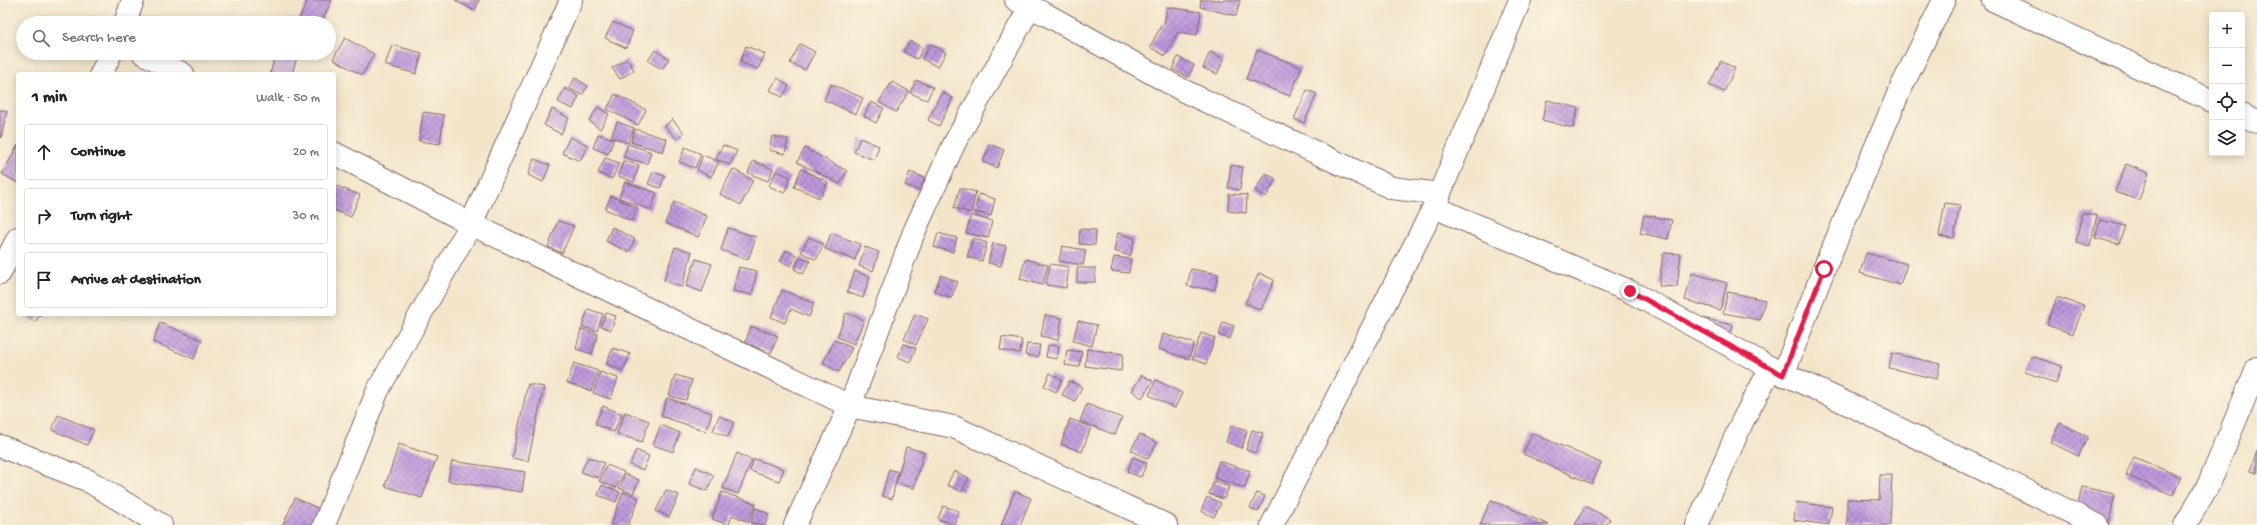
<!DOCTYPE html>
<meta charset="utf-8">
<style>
:root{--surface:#fff;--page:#f2f2f2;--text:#222;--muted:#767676;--line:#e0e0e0}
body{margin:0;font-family:"Gochi Hand",sans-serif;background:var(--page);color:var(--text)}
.controls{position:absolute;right:12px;top:12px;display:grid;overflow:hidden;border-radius:4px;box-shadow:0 2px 10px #0003}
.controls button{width:36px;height:36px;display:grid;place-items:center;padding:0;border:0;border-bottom:1px solid var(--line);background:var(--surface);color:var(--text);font:20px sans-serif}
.stop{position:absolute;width:12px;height:12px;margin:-9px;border:3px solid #e11d48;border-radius:50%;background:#fff}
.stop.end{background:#e11d48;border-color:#fff;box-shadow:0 1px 4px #0008}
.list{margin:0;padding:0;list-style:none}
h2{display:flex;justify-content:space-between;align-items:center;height:52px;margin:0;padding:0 16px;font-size:17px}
h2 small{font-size:13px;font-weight:400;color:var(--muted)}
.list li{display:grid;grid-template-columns:26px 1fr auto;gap:12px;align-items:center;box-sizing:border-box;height:56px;margin:0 8px 8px;padding:0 8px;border:1px solid var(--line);border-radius:4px}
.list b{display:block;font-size:15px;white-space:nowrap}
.list em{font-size:13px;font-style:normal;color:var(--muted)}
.icon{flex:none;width:22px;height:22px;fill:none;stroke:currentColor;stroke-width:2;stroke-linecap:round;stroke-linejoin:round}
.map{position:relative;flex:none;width:2257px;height:525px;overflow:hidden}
.search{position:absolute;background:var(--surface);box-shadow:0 2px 10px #0003;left:16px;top:16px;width:320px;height:44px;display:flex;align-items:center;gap:10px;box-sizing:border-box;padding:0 14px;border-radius:22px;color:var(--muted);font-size:15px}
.panel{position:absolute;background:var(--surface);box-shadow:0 2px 10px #0003;left:16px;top:72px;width:320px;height:244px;border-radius:4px}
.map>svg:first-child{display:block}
</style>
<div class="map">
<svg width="2257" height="525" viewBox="0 0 2257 525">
<defs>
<pattern id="building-cross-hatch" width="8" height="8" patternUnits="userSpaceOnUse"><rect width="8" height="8" fill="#be98dd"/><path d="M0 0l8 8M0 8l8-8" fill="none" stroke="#9c7bb3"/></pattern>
</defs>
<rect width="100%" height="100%" fill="#fcf5e5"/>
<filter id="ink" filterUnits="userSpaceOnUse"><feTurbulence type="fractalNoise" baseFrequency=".025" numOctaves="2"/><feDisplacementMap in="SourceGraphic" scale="8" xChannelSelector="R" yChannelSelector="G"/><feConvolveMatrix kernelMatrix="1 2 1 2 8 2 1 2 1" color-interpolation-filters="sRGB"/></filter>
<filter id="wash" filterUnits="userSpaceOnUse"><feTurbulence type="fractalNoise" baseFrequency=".012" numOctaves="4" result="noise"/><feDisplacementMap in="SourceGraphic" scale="16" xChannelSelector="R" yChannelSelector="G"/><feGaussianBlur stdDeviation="0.9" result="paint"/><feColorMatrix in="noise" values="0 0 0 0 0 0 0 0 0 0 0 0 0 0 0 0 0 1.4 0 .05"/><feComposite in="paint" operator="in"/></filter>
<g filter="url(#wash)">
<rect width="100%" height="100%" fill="#f3e5ca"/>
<g id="blocks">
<!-- building -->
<g fill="url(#building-cross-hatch)">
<path d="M 308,0 L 332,0 L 321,23 L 297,23 Z"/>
<path d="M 455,0 L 479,0 L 475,11 Z"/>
<path d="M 1201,0 L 1240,0 L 1236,16 L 1200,7 Z"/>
<path d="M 1167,7 L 1201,12 L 1197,35 L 1178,32 L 1165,56 L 1150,47 L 1162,24 L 1164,25 Z"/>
<path d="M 613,22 L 633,31 L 626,48 L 605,38 Z"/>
<path d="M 345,38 L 374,54 L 362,75 L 333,59 Z"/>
<path d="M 910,41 L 923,48 L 917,59 L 903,52 Z"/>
<path d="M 800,44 L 815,52 L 805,70 L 790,63 Z"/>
<path d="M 930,44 L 946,52 L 938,67 L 922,59 Z"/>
<path d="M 392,45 L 422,53 L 416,74 L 385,65 Z"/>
<path d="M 746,46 L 765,54 L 758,69 L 740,62 Z"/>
<path d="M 655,50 L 669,59 L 662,69 L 648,61 Z"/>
<path d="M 1257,50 L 1302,67 L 1290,96 L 1246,79 Z"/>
<path d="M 1210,52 L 1224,59 L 1217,74 L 1203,68 Z"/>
<path d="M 276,53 L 297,57 L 292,74 L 270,74 Z"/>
<path d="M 1178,57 L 1194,65 L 1188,77 L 1172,69 Z"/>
<path d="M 627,59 L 634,70 L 620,79 L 612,68 Z"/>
<path d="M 1721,61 L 1735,68 L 1724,92 L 1709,85 Z"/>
<path d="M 575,78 L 588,86 L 582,95 L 569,88 Z"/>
<path d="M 778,78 L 789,86 L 782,97 L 770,90 Z"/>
<path d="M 916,80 L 933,87 L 927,100 L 910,93 Z"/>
<path d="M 892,82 L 909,91 L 896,112 L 879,102 Z"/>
<path d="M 831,84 L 863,98 L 856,114 L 824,100 Z"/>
<path d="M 565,88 L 579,96 L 573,109 L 558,102 Z"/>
<path d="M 1307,90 L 1317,94 L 1304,123 L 1294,119 Z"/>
<path d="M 942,92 L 953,98 L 939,126 L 928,120 Z"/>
<path d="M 615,94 L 646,110 L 638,125 L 607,109 Z"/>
<path d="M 1547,100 L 1578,108 L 1573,128 L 1542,120 Z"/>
<path d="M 871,102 L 884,108 L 876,123 L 864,116 Z"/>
<path d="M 598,107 L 609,114 L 600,129 L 589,121 Z"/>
<path d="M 552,109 L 569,118 L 561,134 L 544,125 Z"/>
<path d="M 0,110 L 7,111 L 1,138 L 0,138 Z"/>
<path d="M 423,112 L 444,115 L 440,144 L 419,141 Z"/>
<path d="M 672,119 L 684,133 L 677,139 L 665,126 Z"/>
<path d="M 617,122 L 634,128 L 628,143 L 611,137 Z"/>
<path d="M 635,129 L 667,139 L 663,152 L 631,142 Z"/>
<path d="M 598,134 L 614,139 L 608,154 L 593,148 Z"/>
<path d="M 772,136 L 788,139 L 785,154 L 769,150 Z"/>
<path d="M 570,137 L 588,145 L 580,161 L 562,153 Z"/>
<path d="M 860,138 L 879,146 L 874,160 L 854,152 Z"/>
<path d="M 628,144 L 651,152 L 647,164 L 623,157 Z"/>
<path d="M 990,144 L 1004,150 L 997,168 L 983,162 Z"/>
<path d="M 18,145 L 18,183 L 2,174 Z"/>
<path d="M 723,145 L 737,151 L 730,165 L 716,159 Z"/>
<path d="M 685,147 L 701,154 L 695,168 L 679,162 Z"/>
<path d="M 805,148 L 847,171 L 840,184 L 797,162 Z"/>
<path d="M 703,155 L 719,162 L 711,177 L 697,170 Z"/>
<path d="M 605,158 L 619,163 L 612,179 L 598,173 Z"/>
<path d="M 534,159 L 550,165 L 543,182 L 528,175 Z"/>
<path d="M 623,161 L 639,165 L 634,182 L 618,176 Z"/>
<path d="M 753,161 L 773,169 L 768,181 L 748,173 Z"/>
<path d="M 2126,164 L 2149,173 L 2139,200 L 2115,192 Z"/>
<path d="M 1231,165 L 1243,167 L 1240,190 L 1228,188 Z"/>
<path d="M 733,169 L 753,180 L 741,205 L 720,194 Z"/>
<path d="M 801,169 L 828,182 L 820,198 L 794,187 Z"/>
<path d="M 776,171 L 791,177 L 784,193 L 769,186 Z"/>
<path d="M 653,172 L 665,176 L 660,188 L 648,184 Z"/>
<path d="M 910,172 L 925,178 L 920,191 L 905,185 Z"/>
<path d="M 1265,173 L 1276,179 L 1266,197 L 1255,191 Z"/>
<path d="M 625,182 L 657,193 L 651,210 L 619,198 Z"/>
<path d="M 334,185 L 360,195 L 351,217 L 334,210 Z"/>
<path d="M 960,188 L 976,192 L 971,213 L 954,208 Z"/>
<path d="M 979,194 L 995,199 L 991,216 L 974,212 Z"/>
<path d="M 1229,194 L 1247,195 L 1246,213 L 1228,211 Z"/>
<path d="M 611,196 L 638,208 L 632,221 L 605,209 Z"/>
<path d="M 674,202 L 707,216 L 698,237 L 665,223 Z"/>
<path d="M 1945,203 L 1960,205 L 1954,238 L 1939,236 Z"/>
<path d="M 2082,213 L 2097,215 L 2090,246 L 2076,242 Z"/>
<path d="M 971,215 L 992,221 L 988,238 L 966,233 Z"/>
<path d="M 1644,215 L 1672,220 L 1668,239 L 1640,233 Z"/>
<path d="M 2100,220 L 2125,226 L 2119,244 L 2095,238 Z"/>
<path d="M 558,221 L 574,226 L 562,253 L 548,247 Z"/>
<path d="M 612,227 L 635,239 L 629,252 L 606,241 Z"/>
<path d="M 728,228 L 756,237 L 748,260 L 721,250 Z"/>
<path d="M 1080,229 L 1096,230 L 1095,245 L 1079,244 Z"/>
<path d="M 831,233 L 860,244 L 855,260 L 825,249 Z"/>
<path d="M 938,233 L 957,238 L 953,252 L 934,247 Z"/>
<path d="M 1118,233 L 1135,238 L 1130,256 L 1114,251 Z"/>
<path d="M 809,237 L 824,244 L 816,260 L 801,252 Z"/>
<path d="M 973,238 L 987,243 L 982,261 L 967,257 Z"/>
<path d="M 993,243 L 1006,246 L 1001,266 L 988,263 Z"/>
<path d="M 1062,246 L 1086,250 L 1083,265 L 1059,261 Z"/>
<path d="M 675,247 L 692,252 L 682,287 L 664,281 Z"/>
<path d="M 865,247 L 879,252 L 873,271 L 859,266 Z"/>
<path d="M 786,250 L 796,255 L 791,266 L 780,261 Z"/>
<path d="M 1663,253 L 1681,254 L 1677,287 L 1659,286 Z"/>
<path d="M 1866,253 L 1907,264 L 1900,285 L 1860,273 Z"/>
<path d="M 800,257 L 810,261 L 803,274 L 794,269 Z"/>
<path d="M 1114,257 L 1131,259 L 1129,273 L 1111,271 Z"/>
<path d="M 696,259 L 712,264 L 702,292 L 686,286 Z"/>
<path d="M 1025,259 L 1048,265 L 1043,285 L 1020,279 Z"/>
<path d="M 1050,264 L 1069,267 L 1066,288 L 1046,285 Z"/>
<path d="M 739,267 L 757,271 L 752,295 L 733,291 Z"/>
<rect x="1077" y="268" width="18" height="14"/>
<path d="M 1191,269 L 1218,274 L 1215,290 L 1187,286 Z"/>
<path d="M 855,271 L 870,277 L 863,298 L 847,292 Z"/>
<path d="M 1259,273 L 1274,280 L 1261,310 L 1245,303 Z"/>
<path d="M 1692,273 L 1727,283 L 1720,310 L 1685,300 Z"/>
<path d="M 941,275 L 958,282 L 951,298 L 934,291 Z"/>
<path d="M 782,290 L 814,303 L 809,317 L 791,309 L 785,323 L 771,317 Z"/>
<path d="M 1728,292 L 1765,300 L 1760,320 L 1723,313 Z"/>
<path d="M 2057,297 L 2084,306 L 2073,334 L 2047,325 Z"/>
<path d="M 588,309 L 603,314 L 597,331 L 582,327 Z"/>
<path d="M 606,313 L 616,316 L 611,330 L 601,326 Z"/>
<path d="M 846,313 L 864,320 L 854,344 L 837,337 Z"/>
<path d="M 23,314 L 41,314 L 35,322 Z"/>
<path d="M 915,314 L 928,319 L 916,345 L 904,339 Z"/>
<path d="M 1045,315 L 1062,318 L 1058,340 L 1041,336 Z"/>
<path d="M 1701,318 L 1733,325 L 1728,346 Z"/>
<path d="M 1078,321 L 1097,325 L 1092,346 L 1073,341 Z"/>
<path d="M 1223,322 L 1234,326 L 1230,339 L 1219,335 Z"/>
<path d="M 160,323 L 202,340 L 194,359 L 153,342 Z"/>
<path d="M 751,326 L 778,336 L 771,353 L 745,343 Z"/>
<path d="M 581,329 L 598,334 L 592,354 L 576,349 Z"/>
<path d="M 1201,333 L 1215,338 L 1206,364 L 1192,359 Z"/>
<path d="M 1163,334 L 1194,343 L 1189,359 L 1159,349 Z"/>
<path d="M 1002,337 L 1022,340 L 1020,353 L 1000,350 Z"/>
<path d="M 835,340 L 852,348 L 839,372 L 823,363 Z"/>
<path d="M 903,344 L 916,348 L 910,362 L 898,357 Z"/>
<path d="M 1027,344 L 1040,345 L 1038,357 L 1025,355 Z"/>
<path d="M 1048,345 L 1059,346 L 1057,359 L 1046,357 Z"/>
<path d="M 613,348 L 630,354 L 623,371 L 606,364 Z"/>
<path d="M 1087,349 L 1123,354 L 1121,371 L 1085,366 Z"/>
<path d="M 1067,350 L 1082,352 L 1079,367 L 1065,365 Z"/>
<path d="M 1892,353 L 1940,364 L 1937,379 L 1889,368 Z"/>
<path d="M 2031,356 L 2062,366 L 2056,383 L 2025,372 Z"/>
<path d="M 574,363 L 598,371 L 591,391 L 567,383 Z"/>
<path d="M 600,372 L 618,378 L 611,399 L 593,393 Z"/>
<path d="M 1050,373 L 1062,380 L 1056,392 L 1044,386 Z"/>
<path d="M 675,375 L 692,380 L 686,400 L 669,396 Z"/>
<path d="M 1142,375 L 1153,381 L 1142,398 L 1132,391 Z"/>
<path d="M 1156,380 L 1182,393 L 1175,408 L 1149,395 Z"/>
<path d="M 1069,381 L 1082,387 L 1075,401 L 1062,395 Z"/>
<path d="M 528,384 L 544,387 L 528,461 L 512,458 Z"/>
<path d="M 667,398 L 712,413 L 706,431 L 661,416 Z"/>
<path d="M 1087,404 L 1122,418 L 1115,435 L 1080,421 Z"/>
<path d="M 603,406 L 622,414 L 614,432 L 595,424 Z"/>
<path d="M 625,412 L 649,421 L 642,442 L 617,434 Z"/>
<path d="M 58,415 L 94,430 L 87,445 L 52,430 Z"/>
<path d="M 719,416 L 734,422 L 728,437 L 713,431 Z"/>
<path d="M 1070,419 L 1091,427 L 1082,452 L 1061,444 Z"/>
<path d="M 2060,423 L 2088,437 L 2078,456 L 2050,442 Z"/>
<path d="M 661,425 L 680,433 L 673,452 L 653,445 Z"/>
<path d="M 1231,426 L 1247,431 L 1242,448 L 1226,442 Z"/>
<path d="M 1252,430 L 1263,433 L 1256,453 L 1246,450 Z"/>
<path d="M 1532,433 L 1601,463 L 1592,484 L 1523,454 Z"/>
<path d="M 1140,434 L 1157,443 L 1148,459 L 1131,450 Z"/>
<path d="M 399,444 L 437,457 L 422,498 L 385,486 Z"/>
<path d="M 906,447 L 924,452 L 914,488 L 896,483 Z"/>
<path d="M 636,450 L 649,456 L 643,470 L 630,465 Z"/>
<path d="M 2257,451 L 2257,473 L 2250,471 Z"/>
<path d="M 737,453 L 752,460 L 738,494 L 723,488 Z"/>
<path d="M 588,457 L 604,463 L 598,478 L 581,472 Z"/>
<path d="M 1133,457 L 1147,463 L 1141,477 L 1127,472 Z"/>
<path d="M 2134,457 L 2181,477 L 2173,495 L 2126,475 Z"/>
<path d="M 754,459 L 784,469 L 779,481 L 750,471 Z"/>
<path d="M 452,461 L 525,472 L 522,492 L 448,481 Z"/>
<path d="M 1219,461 L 1250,471 L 1245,488 L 1214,478 Z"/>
<path d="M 607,465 L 624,472 L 616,488 L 599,481 Z"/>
<path d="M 696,467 L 714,475 L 707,491 L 689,484 Z"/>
<path d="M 889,469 L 898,472 L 892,499 L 882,496 Z"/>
<path d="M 954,471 L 969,478 L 962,492 L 947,485 Z"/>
<path d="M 625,474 L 639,480 L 633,494 L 619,488 Z"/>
<path d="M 1880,475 L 1892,475 L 1890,525 L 1847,525 L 1847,499 L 1879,500 Z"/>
<path d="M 1214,481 L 1229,487 L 1224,499 L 1209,494 Z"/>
<path d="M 602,485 L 620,492 L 616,502 L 598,495 Z"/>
<path d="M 2082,487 L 2115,494 L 2109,522 L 2076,515 Z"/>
<path d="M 666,490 L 679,495 L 669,517 L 656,511 Z"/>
<path d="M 1015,491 L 1031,498 L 1020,525 L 1001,525 Z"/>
<path d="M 623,492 L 639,498 L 628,525 L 611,525 Z"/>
<path d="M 722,492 L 756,504 L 749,522 L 732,515 L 729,525 L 712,519 Z"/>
<path d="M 1257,493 L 1265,496 L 1258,512 L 1250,508 Z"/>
<path d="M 1207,497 L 1221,503 L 1214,517 L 1201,511 Z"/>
<path d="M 295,498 L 322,510 L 315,525 L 283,525 Z"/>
<path d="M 1491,500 L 1549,525 L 1480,525 Z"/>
<path d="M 1796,502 L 1832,507 L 1829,525 L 1794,520 Z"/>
<path d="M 943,506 L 959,511 L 954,525 L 938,519 Z"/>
<path d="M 1585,506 L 1610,519 L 1606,525 L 1575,525 Z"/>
<path d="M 756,508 L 769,514 L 765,525 L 751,523 Z"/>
</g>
</g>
</g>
<g filter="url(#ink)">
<use href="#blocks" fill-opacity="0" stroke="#856463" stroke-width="1"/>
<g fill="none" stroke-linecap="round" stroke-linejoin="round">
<defs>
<g id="minor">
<path d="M 1016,0 L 1047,15 L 1184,91 L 1392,188 L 1440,194"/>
<path d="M 1993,0 L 2212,101"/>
<path d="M 125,23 L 133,0"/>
<path d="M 143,53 L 183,74"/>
<path d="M 101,74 L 111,53"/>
<path d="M 2242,115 L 2257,122"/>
<path d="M 334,153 L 471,224 L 850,406 L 954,427 L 1166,525"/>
<path d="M 1434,207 L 1629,291 L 1771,368 L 1844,402 L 2097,525"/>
<path d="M 0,273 L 18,238"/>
<path d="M 1783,375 L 1824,269 L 1899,92 L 1944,0"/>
<path d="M 0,446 L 87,480 L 161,525"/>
<path d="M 324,525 L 378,390 L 471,224 L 571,0"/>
<path d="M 795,525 L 850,406 L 914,232 L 954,144 L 1030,7"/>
<path d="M 1272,525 L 1434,207 L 1520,0"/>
<path d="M 1697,525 L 1742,422 L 1771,368"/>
<path d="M 2185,525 L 2209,484 L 2257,368"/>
</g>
</defs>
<!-- minor casing -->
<use href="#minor" stroke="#856463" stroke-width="24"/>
<!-- minor -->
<use href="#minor" stroke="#fff" stroke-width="22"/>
</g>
</g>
<g fill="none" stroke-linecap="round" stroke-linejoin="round" filter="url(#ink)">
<!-- route -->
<path stroke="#e11d48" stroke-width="5" d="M 1630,291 L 1783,375 L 1824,269"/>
</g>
</svg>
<div class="controls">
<button>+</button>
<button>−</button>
<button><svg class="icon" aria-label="locate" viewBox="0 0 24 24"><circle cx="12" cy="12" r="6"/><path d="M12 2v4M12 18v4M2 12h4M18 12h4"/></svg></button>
<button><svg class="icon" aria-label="layers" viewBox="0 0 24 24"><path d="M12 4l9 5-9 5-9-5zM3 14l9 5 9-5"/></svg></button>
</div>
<div class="stop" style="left:1824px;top:269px"></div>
<div class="stop end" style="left:1630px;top:291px"></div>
<div class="search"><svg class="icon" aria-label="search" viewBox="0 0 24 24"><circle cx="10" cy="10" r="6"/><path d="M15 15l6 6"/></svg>Search here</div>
<section class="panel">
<h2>1 min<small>Walk · 50 m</small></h2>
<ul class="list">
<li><svg class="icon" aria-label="ahead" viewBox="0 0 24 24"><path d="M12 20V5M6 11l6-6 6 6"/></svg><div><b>Continue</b></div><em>20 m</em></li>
<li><svg class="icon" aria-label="right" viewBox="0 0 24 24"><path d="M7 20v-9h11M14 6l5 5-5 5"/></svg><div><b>Turn right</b></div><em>30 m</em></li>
<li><svg class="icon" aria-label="arrive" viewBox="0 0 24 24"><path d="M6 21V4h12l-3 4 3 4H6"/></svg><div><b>Arrive at destination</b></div></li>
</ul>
</section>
</div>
